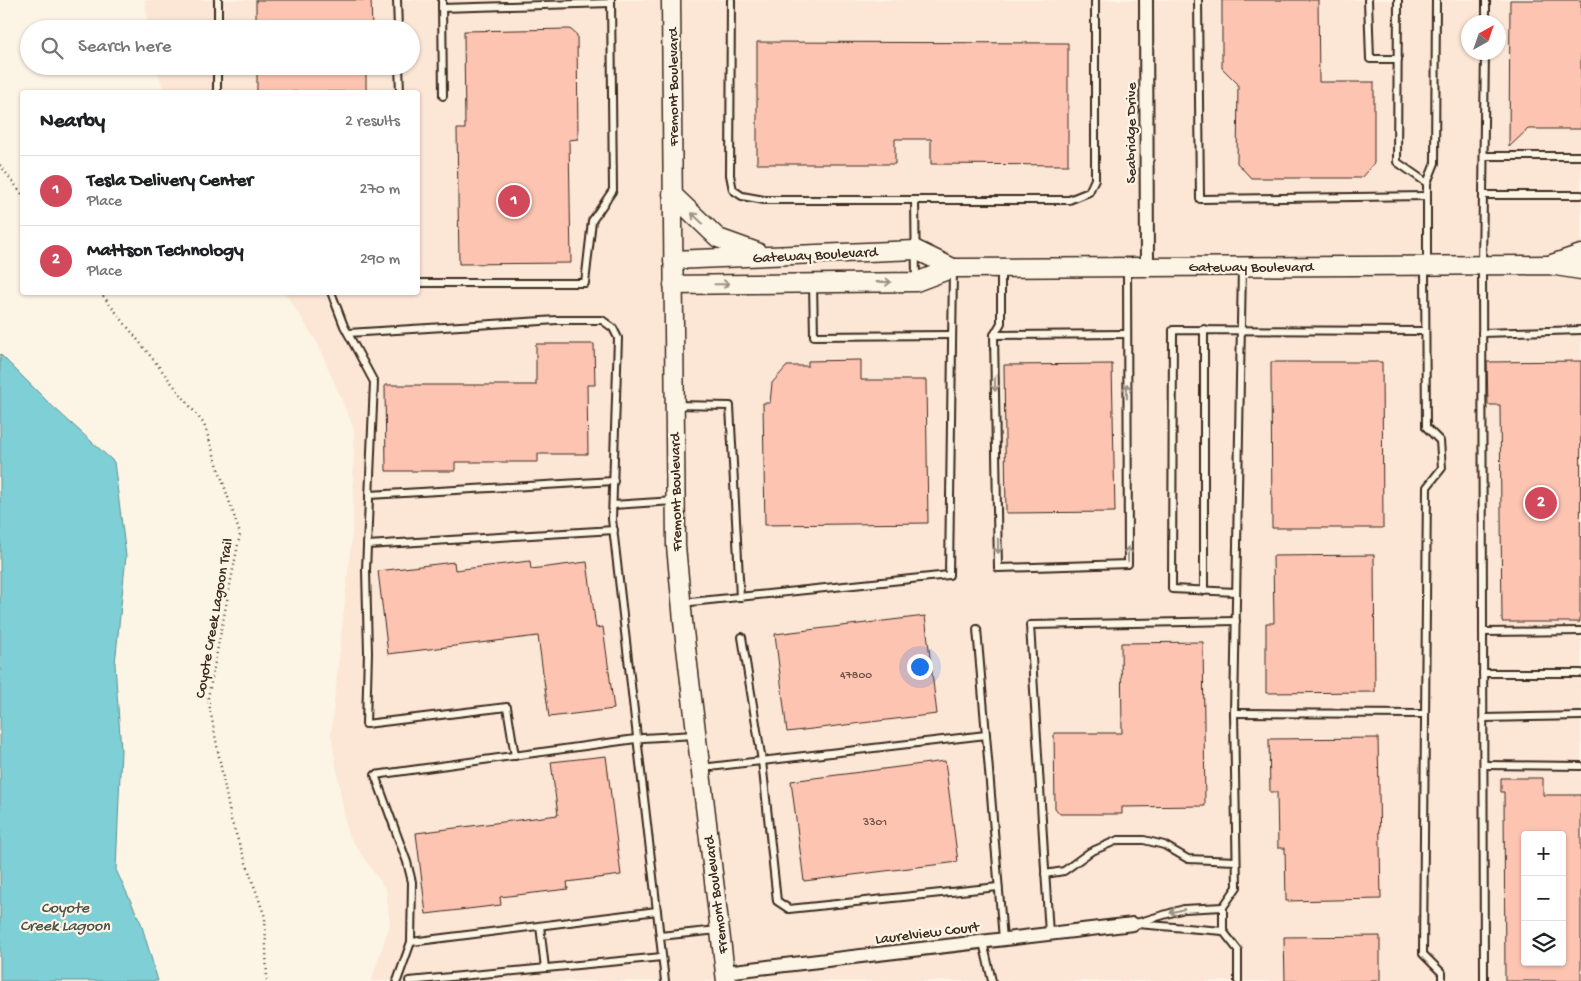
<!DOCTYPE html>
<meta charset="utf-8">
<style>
:root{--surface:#fff;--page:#f2f2f2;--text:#202124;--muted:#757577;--line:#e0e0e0;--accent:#d1495b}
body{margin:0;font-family:"Gochi Hand",sans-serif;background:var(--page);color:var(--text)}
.controls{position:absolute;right:15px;bottom:15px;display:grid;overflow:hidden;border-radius:5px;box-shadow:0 1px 4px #0004}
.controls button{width:45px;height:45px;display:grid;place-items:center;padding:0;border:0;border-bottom:1px solid var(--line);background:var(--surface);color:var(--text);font:25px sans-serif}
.compass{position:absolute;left:1461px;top:15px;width:45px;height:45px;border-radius:50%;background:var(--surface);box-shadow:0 1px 4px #0004;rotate:40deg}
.you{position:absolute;left:919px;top:666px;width:18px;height:18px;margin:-12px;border:4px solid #fff;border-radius:50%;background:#1a73e8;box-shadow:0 0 0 8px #1a73e833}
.badge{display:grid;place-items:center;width:32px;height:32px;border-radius:50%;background:var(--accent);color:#fff;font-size:16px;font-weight:700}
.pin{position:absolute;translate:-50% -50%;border:2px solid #fff;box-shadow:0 1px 5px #0006}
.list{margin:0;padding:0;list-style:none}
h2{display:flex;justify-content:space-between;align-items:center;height:65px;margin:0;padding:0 20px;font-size:21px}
h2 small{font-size:16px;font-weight:400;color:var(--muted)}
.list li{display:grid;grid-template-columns:32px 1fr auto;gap:15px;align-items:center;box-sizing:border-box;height:70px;padding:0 20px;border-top:1px solid var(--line)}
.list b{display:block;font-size:19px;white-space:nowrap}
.list p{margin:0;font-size:16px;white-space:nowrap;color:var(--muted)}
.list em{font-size:16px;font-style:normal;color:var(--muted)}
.icon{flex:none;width:28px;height:28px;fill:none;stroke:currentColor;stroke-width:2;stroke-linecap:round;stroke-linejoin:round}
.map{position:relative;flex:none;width:1581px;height:981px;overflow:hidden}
.search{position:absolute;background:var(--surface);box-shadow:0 1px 4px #0004;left:20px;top:20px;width:400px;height:55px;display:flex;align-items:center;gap:12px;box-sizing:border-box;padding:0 18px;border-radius:28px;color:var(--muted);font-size:19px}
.panel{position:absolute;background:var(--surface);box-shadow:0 1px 4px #0004;left:20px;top:90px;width:400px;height:205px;border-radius:5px}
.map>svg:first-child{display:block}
</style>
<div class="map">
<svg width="1581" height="981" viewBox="0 0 1581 981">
<rect width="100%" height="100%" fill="#fcf5e5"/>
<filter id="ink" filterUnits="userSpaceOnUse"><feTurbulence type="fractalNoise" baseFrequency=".02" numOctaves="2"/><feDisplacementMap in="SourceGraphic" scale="10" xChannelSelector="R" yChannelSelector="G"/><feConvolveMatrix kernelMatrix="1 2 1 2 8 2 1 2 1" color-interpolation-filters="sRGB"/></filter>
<g filter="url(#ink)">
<!-- built -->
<path fill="#fce6d6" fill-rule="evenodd" d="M 145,0 L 1581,0 L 1581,981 L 371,981 L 390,924 L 386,890 L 347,833 L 331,734 L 353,523 L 354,429 L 317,342 L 285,293 L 418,292 L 418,92 L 165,92 L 155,66 L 411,66 L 411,29 L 149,29 ZM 1468,22 L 1498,22 L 1498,52 L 1468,52 ZM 1525,835 L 1562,835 L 1562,962 L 1525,962 Z"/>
<!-- water -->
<path fill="#7ecfd6" stroke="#638d8c" d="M 0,354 L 50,404 L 114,462 L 126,556 L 115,664 L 121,750 L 116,870 L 141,923 L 158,981 L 0,981 Z"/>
<!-- building -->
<g fill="#fdc4b2" stroke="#3b2a1e" fill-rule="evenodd">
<path d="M 256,0 L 371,0 L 372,29 L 256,29 Z"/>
<path d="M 1222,0 L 1318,0 L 1319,82 L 1374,82 L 1374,163 L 1361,178 L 1251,178 L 1237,163 L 1238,84 L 1222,68 Z"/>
<path d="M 1510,0 L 1581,0 L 1581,129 L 1528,129 L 1509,147 Z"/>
<path d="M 570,29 L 577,35 L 578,139 L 569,140 L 571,263 L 459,264 L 457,129 L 465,129 L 464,31 Z"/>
<path d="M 757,42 L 1068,43 L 1068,165 L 931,164 L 931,139 L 895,139 L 895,164 L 757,164 Z"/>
<rect x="257" y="66" width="109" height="26"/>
<path d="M 536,344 L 594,344 L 595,385 L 587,385 L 588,454 L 538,454 L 538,462 L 455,462 L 455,471 L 386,471 L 385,385 L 536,385 Z"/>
<path d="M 861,360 L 861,380 L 926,380 L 928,523 L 765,525 L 763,403 L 770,403 L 772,383 L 787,366 L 808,366 L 808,361 Z"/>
<path d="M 1581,361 L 1580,622 L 1502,622 L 1500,405 L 1488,405 L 1487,362 Z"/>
<path d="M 1271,362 L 1382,362 L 1383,528 L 1272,528 Z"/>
<path d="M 1112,364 L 1115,512 L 1006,513 L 1004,365 Z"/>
<path d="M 1374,555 L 1375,692 L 1266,693 L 1266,623 L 1274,623 L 1273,556 Z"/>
<path d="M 530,561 L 531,569 L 587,562 L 596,628 L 603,627 L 614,709 L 549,717 L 538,636 L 388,654 L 378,571 L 454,562 L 455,570 Z"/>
<path d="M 925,616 L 937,714 L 787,732 L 775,634 Z"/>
<path d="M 1203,642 L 1205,806 L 1122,807 L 1122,814 L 1060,814 L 1055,808 L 1054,733 L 1122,733 L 1121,643 Z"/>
<path d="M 1378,738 L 1381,899 L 1286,901 L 1285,848 L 1278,848 L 1277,792 L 1270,792 L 1269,739 Z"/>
<path d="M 606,756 L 621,875 L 567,882 L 568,889 L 500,897 L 501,905 L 426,914 L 416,833 L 558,815 L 551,762 Z"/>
<path d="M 945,761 L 958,862 L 804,881 L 791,781 Z"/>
<path d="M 1501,778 L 1543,778 L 1543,795 L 1581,795 L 1581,981 L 1505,981 L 1504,792 L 1501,792 ZM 1525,835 L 1562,835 L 1562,962 L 1525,962 Z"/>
<path d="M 1380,936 L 1380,981 L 1285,981 L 1284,937 Z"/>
</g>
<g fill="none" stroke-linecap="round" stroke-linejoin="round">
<defs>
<g id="lane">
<path d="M 397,0 L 398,29"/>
<path d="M 442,0 L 443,96"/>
<path d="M 731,0 L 730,175 L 733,190 L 742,196 L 764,200 L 1069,200 L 1089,192 L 1095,179 L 1095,0"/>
<path d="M 1198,0 L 1200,199 L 1427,196"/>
<path d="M 1368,0 L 1370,59 L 1398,59"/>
<path d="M 1398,0 L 1397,162 L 1427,183"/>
<path d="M 442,8 L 611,3"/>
<path d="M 1486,22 L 1486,0"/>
<path d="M 218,29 L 218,0"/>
<path d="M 399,66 L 400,92"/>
<path d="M 217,92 L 217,66"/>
<path d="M 1484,156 L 1581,156"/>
<path d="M 1484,195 L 1581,195"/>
<path d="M 915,200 L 916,281"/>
<path d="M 1427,264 L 1427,183 L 1435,163 L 1436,0"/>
<path d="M 1001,268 L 1001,323 L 994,335 L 998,568 L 1128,564 L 1127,268"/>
<path d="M 1425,268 L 1426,427 L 1440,441 L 1442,468 L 1427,487 L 1423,954 L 1442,973 L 1442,981"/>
<path d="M 418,283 L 585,283 L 592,221 L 613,190 L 611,0"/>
<path d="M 813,284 L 814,336 L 951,335"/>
<path d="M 331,292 L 344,326 L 374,382 L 366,570 L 368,652 L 366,724 L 507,707 L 515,756"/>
<path d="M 348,333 L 557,320 L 602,320 L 613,328 L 618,338 L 612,519 L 665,981"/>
<path d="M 1482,333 L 1581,330"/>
<path d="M 994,335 L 1127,334"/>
<path d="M 675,405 L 730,406 L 740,597"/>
<path d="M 369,495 L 614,481"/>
<path d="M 613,505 L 674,501"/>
<path d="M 367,545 L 614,530"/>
<path d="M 1204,591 L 1204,329"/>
<path d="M 1236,592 L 1172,589 L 1173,330 L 1425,331"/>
<path d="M 681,603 L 949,575 L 953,269"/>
<path d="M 977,629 L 986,735"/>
<path d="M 1483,632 L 1581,631"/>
<path d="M 742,637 L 762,761 L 777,901 L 789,909 L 998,887"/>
<path d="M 1483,673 L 1581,673"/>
<path d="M 1234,713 L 1425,714"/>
<path d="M 1484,718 L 1581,716"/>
<path d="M 1484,765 L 1581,766"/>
<path d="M 701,768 L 986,735 L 1003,939"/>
<path d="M 1045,874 L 1064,871 L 1090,852 L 1118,840 L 1144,840 L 1164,845 L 1188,859 L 1236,861"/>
<path d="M 1133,924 L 1184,909 L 1223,907"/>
<path d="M 1137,924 L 1223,931"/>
<path d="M 540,926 L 545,968"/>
<path d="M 1049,934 L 1030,625 L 1236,621"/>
<path d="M 660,936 L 718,930"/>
<path d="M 411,942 L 412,882 L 407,862 L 375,775 L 643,738 L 695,735"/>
<path d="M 983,942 L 992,981"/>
<path d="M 397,981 L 411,942 L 657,911"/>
<path d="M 409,981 L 662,957"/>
<path d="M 1238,981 L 1238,950 L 1223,931 L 1223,907 L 1237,887 L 1234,713 L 1242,267"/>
<path d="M 1484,981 L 1482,265 L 1485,52"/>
</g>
<g id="street">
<path d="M 1146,0 L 1147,267"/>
<path d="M 725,972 L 1133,924"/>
</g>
<g id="secondary">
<path d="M 671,0 L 676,546 L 684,631 L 726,981"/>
<path d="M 672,194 L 718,238 L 757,252"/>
<path d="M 673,260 L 916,250 L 953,268"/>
<path d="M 1552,264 L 1581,254"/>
<path d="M 673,285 L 916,282 L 953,268 L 1549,265 L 1581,270"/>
</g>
</defs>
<!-- lane casing -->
<use href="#lane" stroke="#3b2a1e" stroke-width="10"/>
<!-- street casing -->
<use href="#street" stroke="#3b2a1e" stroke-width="16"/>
<!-- secondary casing -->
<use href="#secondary" stroke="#3b2a1e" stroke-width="21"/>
<!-- path -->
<g stroke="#3b2a1e" stroke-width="2.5" stroke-dasharray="1 4" stroke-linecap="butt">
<path d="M 0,165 L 22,194"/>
<path d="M 100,292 L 204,424 L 240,534 L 208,698 L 231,820 L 265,917 L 267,981"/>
</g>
<!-- lane -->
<use href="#lane" stroke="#fcf5e5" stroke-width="6"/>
<!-- street -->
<use href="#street" stroke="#fcf5e5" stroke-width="12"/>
<!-- secondary -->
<use href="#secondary" stroke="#fcf5e5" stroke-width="18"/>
</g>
<!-- one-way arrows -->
<defs><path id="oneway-shaft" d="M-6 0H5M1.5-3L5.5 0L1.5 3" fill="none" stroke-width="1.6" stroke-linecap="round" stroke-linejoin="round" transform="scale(1.25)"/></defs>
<g stroke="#9c9082">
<use href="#oneway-shaft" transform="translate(697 218) rotate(-136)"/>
<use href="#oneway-shaft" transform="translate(884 282)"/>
<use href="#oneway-shaft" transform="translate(722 284) rotate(-1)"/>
<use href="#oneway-shaft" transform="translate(995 384) rotate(89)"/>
<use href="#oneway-shaft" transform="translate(1127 391) rotate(-90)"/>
<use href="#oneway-shaft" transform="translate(998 546) rotate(89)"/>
<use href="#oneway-shaft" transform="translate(1128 554) rotate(-90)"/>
<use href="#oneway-shaft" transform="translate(1177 911) rotate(165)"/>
</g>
</g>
<g text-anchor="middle" stroke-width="4.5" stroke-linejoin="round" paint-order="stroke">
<!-- number labels -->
<g font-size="12" fill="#6c5043">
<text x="856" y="678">47800</text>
<text x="875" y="825">3301</text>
</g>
<!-- street labels -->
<g font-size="15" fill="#3b2a1e" stroke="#fcf5e5">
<text transform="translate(672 87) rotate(-90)" y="5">Fremont Boulevard</text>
<text transform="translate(1130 133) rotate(-90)" y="5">Seabridge Drive</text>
<text transform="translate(815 254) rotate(-3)" y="5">Gateway Boulevard</text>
<text x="1251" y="271">Gateway Boulevard</text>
<text transform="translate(675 492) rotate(-91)" y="5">Fremont Boulevard</text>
<text transform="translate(213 618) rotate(-80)" y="5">Coyote Creek Lagoon Trail</text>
<text transform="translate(715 895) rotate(-97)" y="5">Fremont Boulevard</text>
<text transform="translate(927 932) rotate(-7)" y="5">Laurelview Court</text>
</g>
<!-- water labels -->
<g font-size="16" font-style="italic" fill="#4c534c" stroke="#fcf5e5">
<text x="65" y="912">Coyote<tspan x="65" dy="18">Creek Lagoon</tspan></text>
</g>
</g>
</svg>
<div class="controls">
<button>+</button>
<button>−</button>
<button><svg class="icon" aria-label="layers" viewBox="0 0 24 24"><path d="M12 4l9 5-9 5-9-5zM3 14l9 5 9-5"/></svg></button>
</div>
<svg class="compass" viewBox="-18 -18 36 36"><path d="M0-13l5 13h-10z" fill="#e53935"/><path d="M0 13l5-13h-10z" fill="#757577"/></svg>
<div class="you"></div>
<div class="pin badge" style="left:514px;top:201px">1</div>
<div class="pin badge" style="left:1541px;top:503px">2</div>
<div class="search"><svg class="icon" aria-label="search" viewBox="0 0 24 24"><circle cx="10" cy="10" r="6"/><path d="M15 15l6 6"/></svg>Search here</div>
<section class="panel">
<h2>Nearby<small>2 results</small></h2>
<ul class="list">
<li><span class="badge">1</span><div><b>Tesla Delivery Center</b><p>Place</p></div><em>270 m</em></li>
<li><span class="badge">2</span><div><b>Mattson Technology</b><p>Place</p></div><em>290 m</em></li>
</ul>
</section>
</div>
